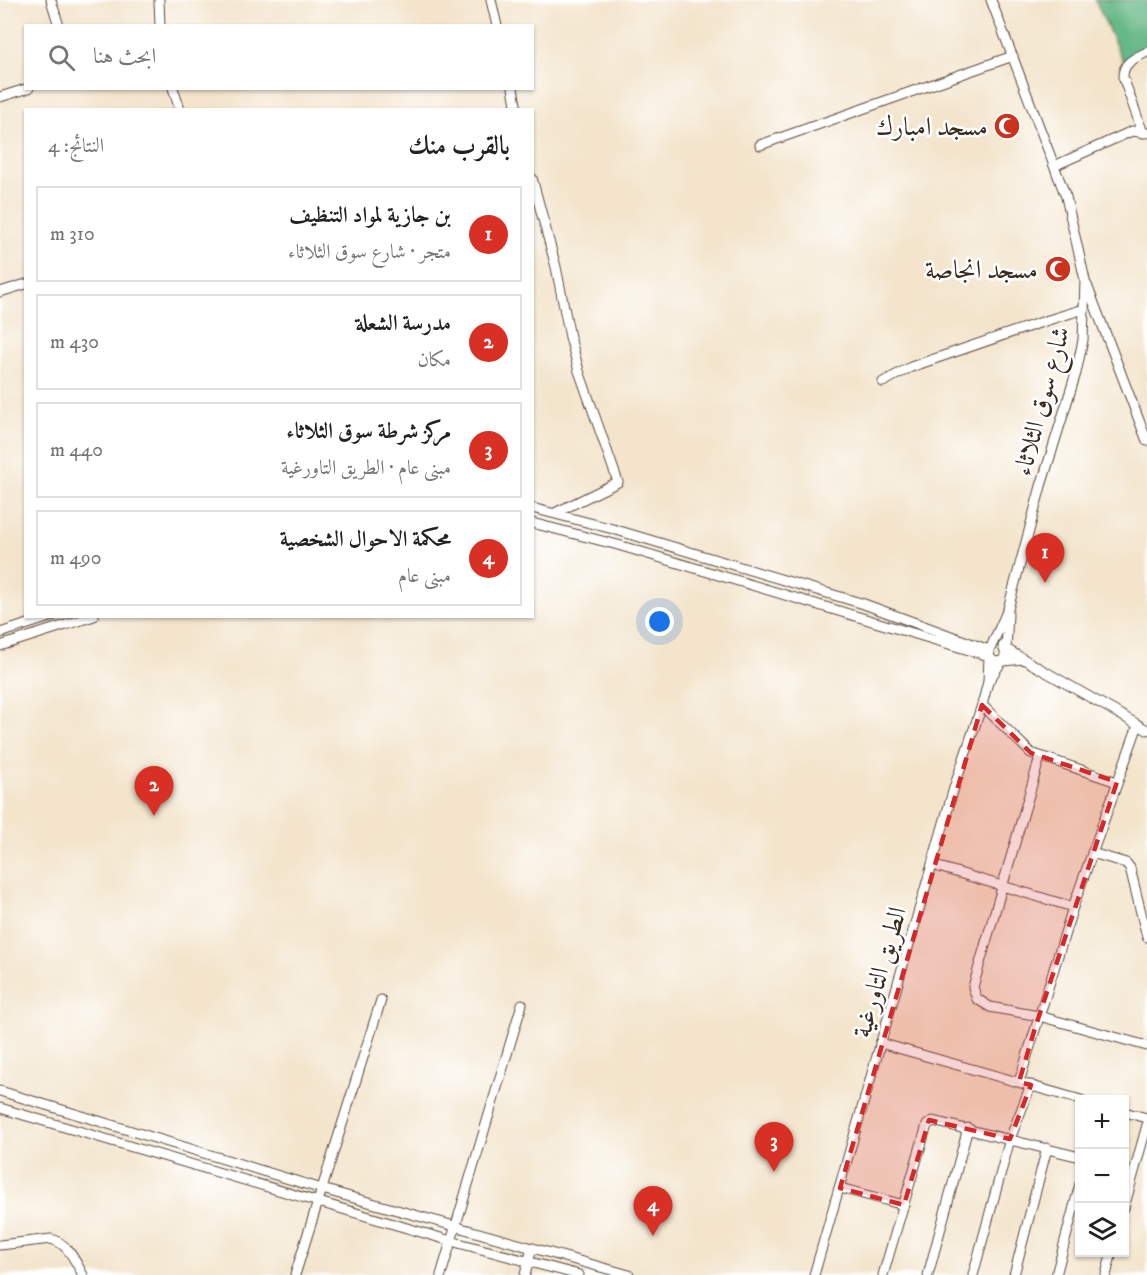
<!DOCTYPE html>
<html lang="ar">
<meta charset="utf-8">
<style>
:root{--surface:#fff;--page:#f2f2f2;--text:#222;--muted:#767676;--line:#e0e0e0;--accent:#d93025}
body{margin:0;font-family:"IM FELL DW Pica",Amiri,serif;background:var(--page);color:var(--text);direction:rtl}
.controls{position:absolute;right:18px;bottom:18px;display:grid;overflow:hidden;border-radius:0px;box-shadow:0 2px 4px #0004}
.controls button{width:54px;height:54px;display:grid;place-items:center;padding:0;border:0;border-bottom:2px solid var(--line);background:var(--surface);color:var(--text);font:30px sans-serif}
.you{position:absolute;left:660px;top:622px;width:21px;height:21px;margin:-15px;border:4px solid #fff;border-radius:50%;background:#1a73e8;box-shadow:0 0 0 9px #1a73e833}
.badge{display:grid;place-items:center;width:39px;height:39px;border-radius:50%;background:var(--accent);color:#fff;font-size:20px;font-weight:700}
.pin{position:absolute;translate:-50% -50px;filter:drop-shadow(0 2px 3px #0008)}
.pin::after{content:'';position:absolute;top:32px;width:21px;height:18px;background:inherit;clip-path:polygon(0 0,100% 0,50% 100%)}
.list{margin:0;padding:0;list-style:none}
h2{display:flex;justify-content:space-between;align-items:center;height:78px;margin:0;padding:0 24px;font-size:26px}
h2 small{font-size:20px;font-weight:400;color:var(--muted)}
.list li{display:grid;grid-template-columns:39px 1fr auto;gap:18px;align-items:center;box-sizing:border-box;height:96px;margin:0 12px 12px;padding:0 12px;border:2px solid var(--line);border-radius:0px}
.list b{display:block;font-size:22px;white-space:nowrap}
.list p{margin:0;font-size:20px;white-space:nowrap;color:var(--muted)}
.list em{font-size:20px;font-style:normal;color:var(--muted)}
.icon{flex:none;width:33px;height:33px;fill:none;stroke:currentColor;stroke-width:2;stroke-linecap:round;stroke-linejoin:round}
.map{position:relative;flex:none;width:1147px;height:1275px;overflow:hidden;direction:ltr}
.search{position:absolute;background:var(--surface);box-shadow:0 2px 4px #0004;left:24px;top:24px;width:510px;height:66px;display:flex;align-items:center;gap:15px;box-sizing:border-box;padding:0 21px;border-radius:0px;color:var(--muted);font-size:22px}
.panel{position:absolute;background:var(--surface);box-shadow:0 2px 4px #0004;left:24px;top:108px;width:510px;height:510px;border-radius:0px;direction:rtl}
.map>svg:first-child{display:block}
</style>
<div class="map">
<svg width="1147" height="1275" viewBox="0 0 1147 1275">
<rect width="100%" height="100%" fill="#fff"/>
<filter id="ink" filterUnits="userSpaceOnUse"><feTurbulence type="fractalNoise" baseFrequency=".0167" numOctaves="2"/><feDisplacementMap in="SourceGraphic" scale="12" xChannelSelector="R" yChannelSelector="G"/><feConvolveMatrix kernelMatrix="1 2 1 2 8 2 1 2 1" color-interpolation-filters="sRGB"/></filter>
<filter id="wash" filterUnits="userSpaceOnUse"><feTurbulence type="fractalNoise" baseFrequency=".008" numOctaves="4" result="noise"/><feDisplacementMap in="SourceGraphic" scale="24" xChannelSelector="R" yChannelSelector="G"/><feGaussianBlur stdDeviation="1.35" result="paint"/><feColorMatrix in="noise" values="0 0 0 0 0 0 0 0 0 0 0 0 0 0 0 0 0 1.4 0 .05"/><feComposite in="paint" operator="in"/></filter>
<g filter="url(#wash)">
<rect width="100%" height="100%" fill="#f3e4cb"/>
<!-- forest -->
<path fill="#66b886" stroke="#507152" stroke-width="1.5" d="M 1095,0 L 1147,0 L 1147,48 L 1123,61 Z"/>
</g>
<g filter="url(#ink)">
<g fill="none" stroke-linecap="round" stroke-linejoin="round">
<defs>
<g id="minor">
<path d="M 51,0 L 59,26"/>
<path d="M 159,0 L 160,26"/>
<path d="M 491,0 L 497,26"/>
<path d="M 173,88 L 180,110"/>
<path d="M 513,88 L 517,110"/>
<path d="M 0,97 L 29,88"/>
<path d="M 1143,133 L 1123,77 C 1123,62 1135,58 1147,52"/>
<path d="M 760,145 L 1013,56"/>
<path d="M 1054,166 L 1132,131 L 1147,133"/>
<path d="M 532,178 L 556,267 L 570,337 L 579,371 L 618,482 L 555,513"/>
<path d="M 1087,285 L 1147,441"/>
<path d="M 0,292 L 26,284"/>
<path d="M 883,382 L 911,367 L 1045,321 L 1084,309"/>
<path d="M 532,508 L 613,529 L 864,604 L 989,650"/>
<path d="M 532,523 L 618,545 L 989,656 L 988,682 L 982,705 L 954,788 L 814,1275"/>
<path d="M 1008,614 L 1006,649 L 1147,730"/>
<path d="M 0,633 L 53,616"/>
<path d="M 0,646 L 94,616"/>
<path d="M 991,647 L 1008,609 L 1041,486 L 1076,373 L 1083,340 L 1085,280 L 1066,197 L 991,0"/>
<path d="M 989,653 L 990,658 L 995,662 L 1023,659"/>
<path d="M 988,682 L 1006,655 L 1003,646"/>
<path d="M 982,705 L 1031,753 L 1117,782"/>
<path d="M 1040,757 L 973,987 L 977,999 L 990,1007 L 1039,1016 L 1147,1046"/>
<path d="M 1092,853 L 1126,863 L 1130,868 L 1147,937"/>
<path d="M 932,865 L 1073,907"/>
<path d="M 880,1043 L 1081,1100"/>
<path d="M 1019,1082 L 1073,907 L 1138,725"/>
<path d="M 0,1091 L 322,1189 L 629,1275"/>
<path d="M 0,1108 L 451,1241 L 579,1275"/>
<path d="M 1124,1112 L 1147,1118"/>
<path d="M 840,1188 L 904,1205"/>
<path d="M 1124,1208 L 1147,1125"/>
<path d="M 0,1245 L 51,1239 C 68,1243 75,1261 83,1275"/>
<path d="M 295,1275 L 381,1000"/>
<path d="M 441,1275 L 522,1004"/>
<path d="M 525,1275 L 532,1248"/>
<path d="M 883,1275 L 927,1125 L 933,1121 L 1080,1157"/>
<path d="M 928,1275 L 968,1128"/>
<path d="M 973,1275 L 1010,1139 L 1031,1085"/>
<path d="M 1014,1275 L 1047,1148"/>
<path d="M 1056,1275 L 1080,1184"/>
<path d="M 1106,1275 L 1112,1252"/>
</g>
</defs>
<!-- minor casing -->
<use href="#minor" stroke="#574638" stroke-width="11"/>
<!-- minor -->
<use href="#minor" stroke="#fff" stroke-width="9"/>
</g>
</g>
<!-- marked area -->
<path fill="#d62828" fill-opacity="0.2" stroke="#d62828" stroke-width="4.5" stroke-dasharray="12 8" stroke-linejoin="round" d="M 982,705 L 1031,753 L 1117,782 L 1035,1028 L 1019,1082 L 1031,1085 L 1010,1139 L 929,1120 L 904,1205 L 840,1188 Z"/>
<!-- icons -->
<defs>
<symbol id="mosque-disc" viewBox="-11 -11 22 22"><circle r="9.5" fill="#c8321e" stroke="#fff"/><path d="M3.5-4.9A6 6 0 1 0 3.5 4.9A5 5 0 1 1 3.5-4.9Z" fill="#fff"/></symbol>
</defs>
<g fill-rule="evenodd">
<use href="#mosque-disc" x="992" y="111" width="30" height="30"/>
<use href="#mosque-disc" x="1043" y="254" width="30" height="30"/>
</g>
<g text-anchor="middle" stroke-width="5" stroke-linejoin="round" paint-order="stroke">
<!-- poi labels -->
<g font-size="26" fill="#3b2a1e" stroke="#fff" text-anchor="end">
<text x="988" y="135">مسجد امبارك</text>
<text x="1038" y="278">مسجد انجاصة</text>
</g>
<!-- street labels -->
<g font-size="26" fill="#3b2a1e" stroke="#fff">
<text transform="translate(1041 401) rotate(-75)" y="9">شارع سوق الثلاثاء</text>
<text transform="translate(879 972) rotate(-74)" y="9">الطريق التاورغية</text>
</g>
</g>
</svg>
<div class="controls">
<button>+</button>
<button>−</button>
<button><svg class="icon" aria-label="layers" viewBox="0 0 24 24"><path d="M12 4l9 5-9 5-9-5zM3 14l9 5 9-5"/></svg></button>
</div>
<div class="you"></div>
<div class="pin badge" style="left:1045px;top:583px">1</div>
<div class="pin badge" style="left:154px;top:816px">2</div>
<div class="pin badge" style="left:774px;top:1172px">3</div>
<div class="pin badge" style="left:653px;top:1236px">4</div>
<div class="search"><svg class="icon" aria-label="search" viewBox="0 0 24 24"><circle cx="10" cy="10" r="6"/><path d="M15 15l6 6"/></svg>ابحث هنا</div>
<section class="panel">
<h2>بالقرب منك<small>النتائج: 4</small></h2>
<ul class="list">
<li><span class="badge">1</span><div><b>بن جازية لمواد التنظيف</b><p>متجر · شارع سوق الثلاثاء</p></div><em>310 m</em></li>
<li><span class="badge">2</span><div><b>مدرسة الشعلة</b><p>مكان</p></div><em>430 m</em></li>
<li><span class="badge">3</span><div><b>مركز شرطة سوق الثلاثاء</b><p>مبنى عام · الطريق التاورغية</p></div><em>440 m</em></li>
<li><span class="badge">4</span><div><b>محكمة الاحوال الشخصية</b><p>مبنى عام</p></div><em>490 m</em></li>
</ul>
</section>
</div>
